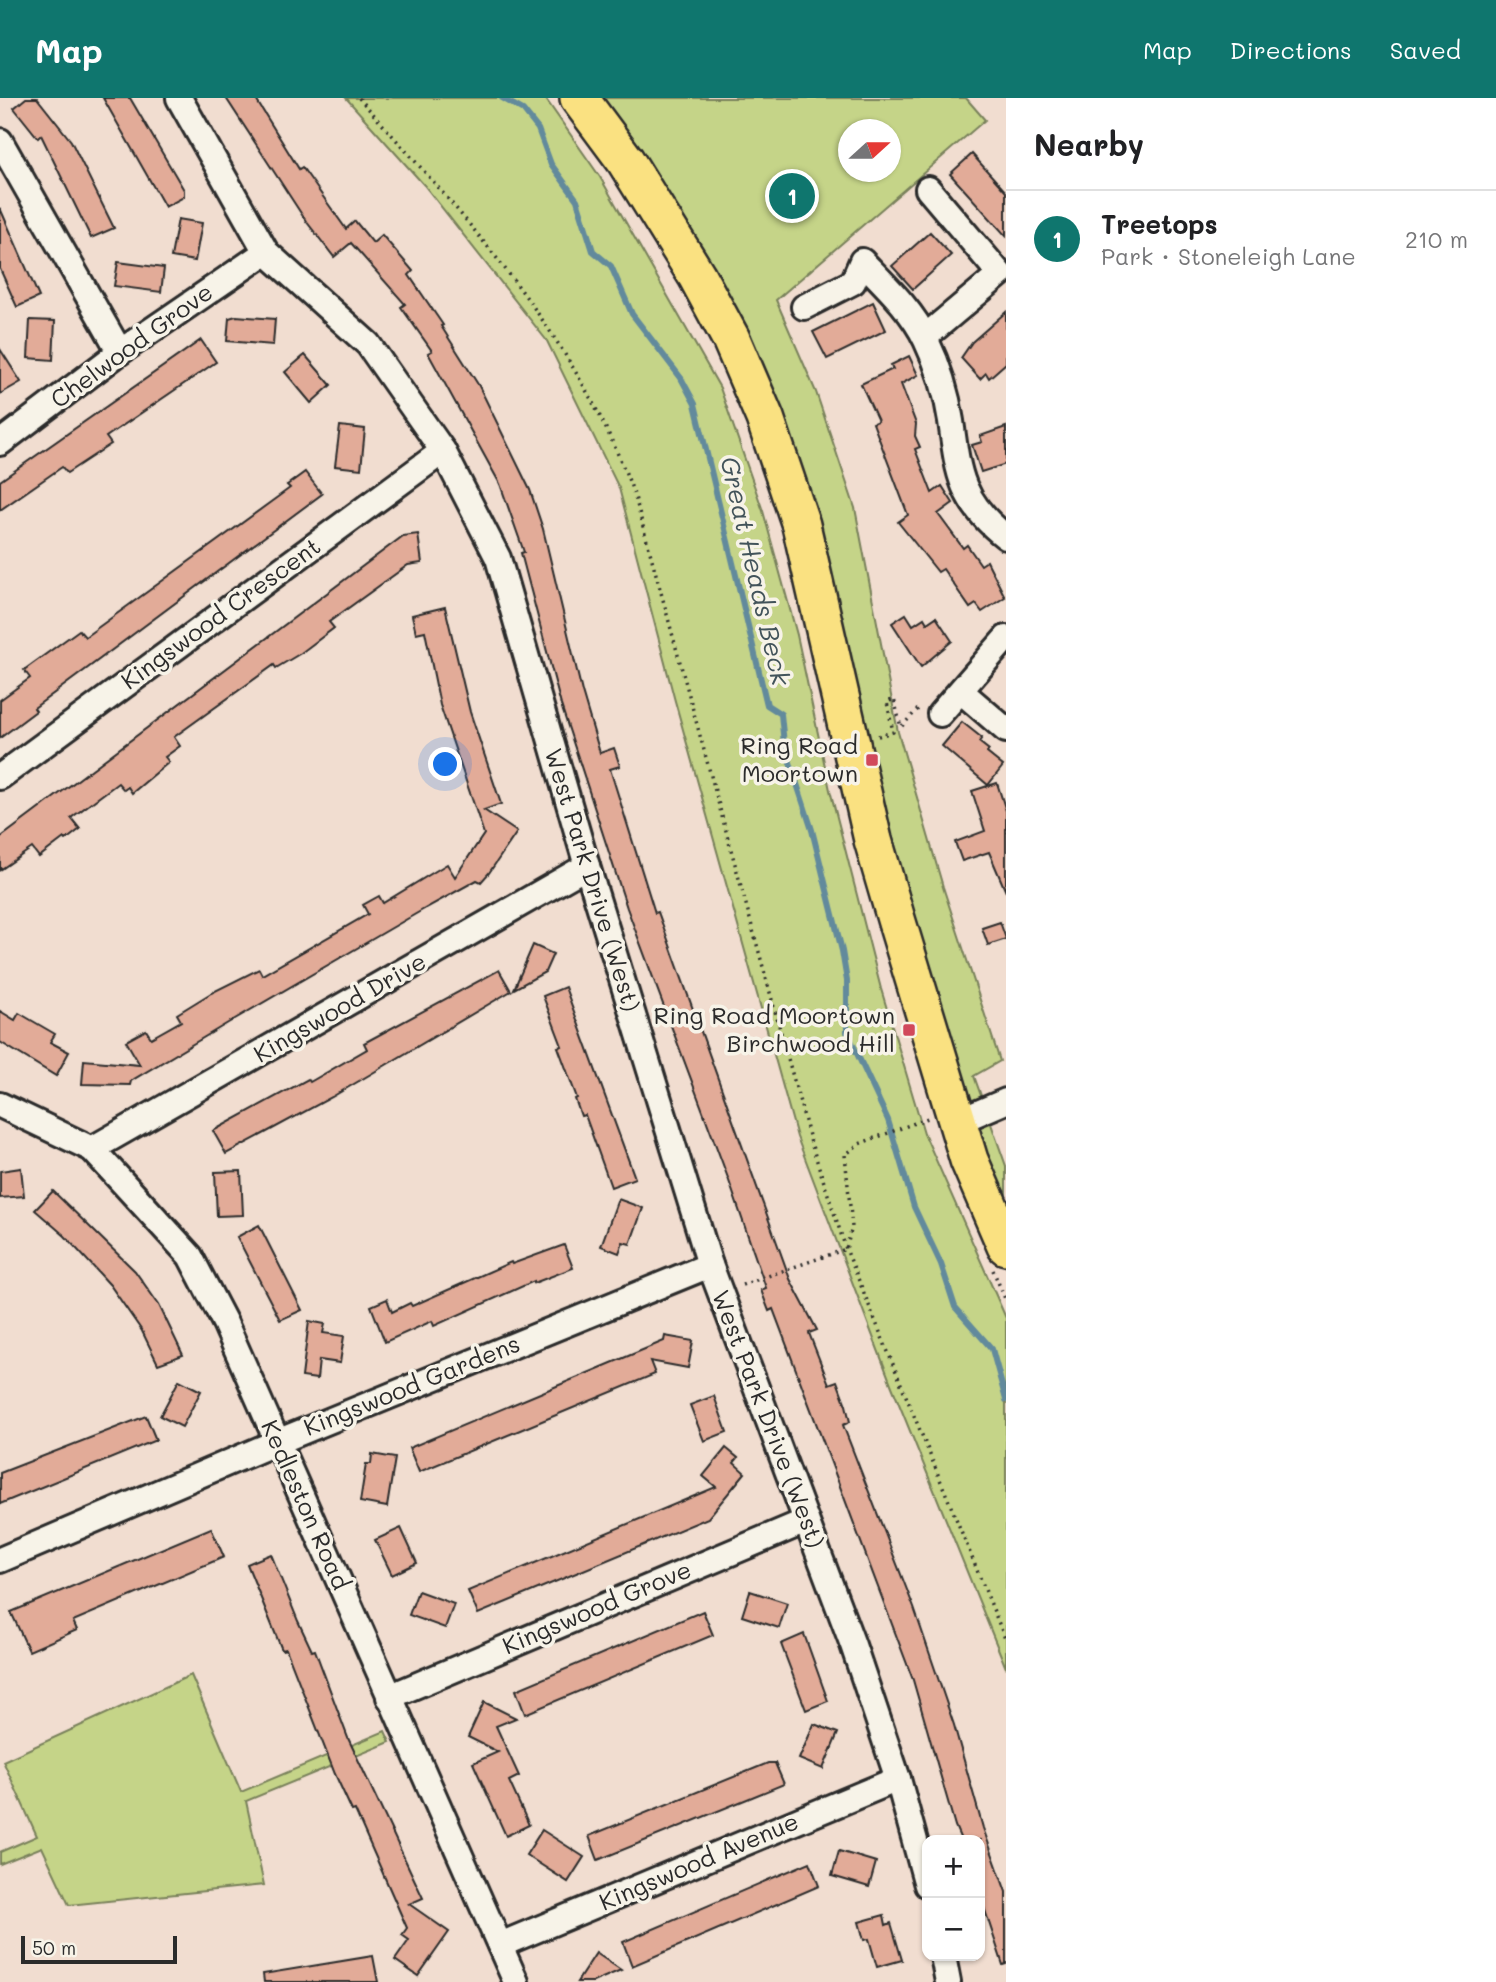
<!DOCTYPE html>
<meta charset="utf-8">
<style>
:root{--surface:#fff;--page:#f2f2f2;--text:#202124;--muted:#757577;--line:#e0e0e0;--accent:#0f766e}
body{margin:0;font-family:Mali,sans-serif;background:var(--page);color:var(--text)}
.controls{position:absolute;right:21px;bottom:21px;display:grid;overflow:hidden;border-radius:14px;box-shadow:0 2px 5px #0004}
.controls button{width:63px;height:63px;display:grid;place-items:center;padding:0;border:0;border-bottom:2px solid var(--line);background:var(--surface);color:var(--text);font:35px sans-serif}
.compass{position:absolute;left:838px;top:21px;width:63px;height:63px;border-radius:50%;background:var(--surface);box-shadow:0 2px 5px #0004;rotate:69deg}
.scale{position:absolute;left:21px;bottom:18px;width:156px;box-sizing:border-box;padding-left:7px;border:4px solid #2b2b2b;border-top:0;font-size:19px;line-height:24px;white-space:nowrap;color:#2b2b2b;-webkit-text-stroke:5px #f7f3e8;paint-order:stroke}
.you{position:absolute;left:446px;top:667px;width:24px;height:24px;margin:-18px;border:5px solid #fff;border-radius:50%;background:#1a73e8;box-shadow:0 0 0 10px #1a73e833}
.badge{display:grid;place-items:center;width:46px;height:46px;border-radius:50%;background:var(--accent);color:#fff;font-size:23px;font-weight:700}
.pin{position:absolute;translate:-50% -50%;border:4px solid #fff;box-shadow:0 2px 7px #0006}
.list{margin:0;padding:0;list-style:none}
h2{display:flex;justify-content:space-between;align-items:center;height:91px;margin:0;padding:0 28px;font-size:30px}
h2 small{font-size:23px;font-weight:400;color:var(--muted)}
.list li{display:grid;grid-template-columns:46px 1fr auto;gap:21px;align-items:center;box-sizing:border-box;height:98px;padding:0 28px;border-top:2px solid var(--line)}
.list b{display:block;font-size:26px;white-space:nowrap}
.list p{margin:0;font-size:23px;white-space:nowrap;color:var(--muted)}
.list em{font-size:23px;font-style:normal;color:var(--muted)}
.map{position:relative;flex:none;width:1006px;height:1884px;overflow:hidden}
header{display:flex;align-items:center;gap:42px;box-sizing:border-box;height:98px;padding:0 35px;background:var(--accent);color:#fff}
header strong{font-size:33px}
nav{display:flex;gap:38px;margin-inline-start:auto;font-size:24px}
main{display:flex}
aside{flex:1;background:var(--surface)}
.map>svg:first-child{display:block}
</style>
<header>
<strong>Map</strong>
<nav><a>Map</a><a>Directions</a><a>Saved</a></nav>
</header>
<main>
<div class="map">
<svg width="1006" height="1884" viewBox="0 0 1006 1884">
<rect width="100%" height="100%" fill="#f1ddd0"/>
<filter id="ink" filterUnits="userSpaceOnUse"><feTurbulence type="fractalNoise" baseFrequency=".0143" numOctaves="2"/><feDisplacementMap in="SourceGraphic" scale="14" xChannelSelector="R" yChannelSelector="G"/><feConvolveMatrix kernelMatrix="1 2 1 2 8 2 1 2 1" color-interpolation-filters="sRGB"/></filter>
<g filter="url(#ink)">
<!-- green -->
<g fill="#c5d488" stroke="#78805a" stroke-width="2" fill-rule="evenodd">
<path d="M 346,0 L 545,0 L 600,79 L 720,290 L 763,413 L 797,537 L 830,692 L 881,891 L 924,1035 L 1006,1220 L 1006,1570 L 891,1286 L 797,1039 L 675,603 L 619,390 L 547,243 L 424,87 Z"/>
<path d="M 595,0 L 966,0 L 985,22 L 776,202 L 816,294 L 855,410 L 898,634 L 943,789 L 1000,963 L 974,978 L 1006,1068 L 1006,1115 L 918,854 L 800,384 ZM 848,32 L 890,32 L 890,74 L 848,74 Z"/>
<path d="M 191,1577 L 241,1694 L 385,1633 L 390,1644 L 246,1703 L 264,1787 L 69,1807 L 42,1749 L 0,1766 L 0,1754 L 37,1738 L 3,1663 Z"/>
</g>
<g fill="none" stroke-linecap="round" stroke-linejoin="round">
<!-- stream -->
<path stroke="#628a9c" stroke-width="6" d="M 502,0 L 523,12 L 538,31 L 551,66 L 577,102 L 593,153 L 611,168 L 632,216 L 681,280 L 695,306 L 767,607 L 781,616 L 784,646 L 812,732 L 842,853 L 847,883 L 847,934 L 888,1022 L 914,1109 L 941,1166 L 955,1209 L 992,1251 L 1006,1302"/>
</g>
<!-- building -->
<g fill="#e2ab98" stroke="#2b2b2b" stroke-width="2">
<path d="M 26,0 L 37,0 L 71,43 L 114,130 L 91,140 L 41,37 L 38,40 L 14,10 Z"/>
<path d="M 103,0 L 130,0 L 184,92 L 184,99 L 165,109 Z"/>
<path d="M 226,0 L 255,0 L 299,71 L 302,69 L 346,131 L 355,123 L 373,145 L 382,137 L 413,173 L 409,177 L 443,227 L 441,228 L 479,288 L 530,392 L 543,431 L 582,594 L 600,655 L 614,650 L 620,668 L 610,671 L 655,815 L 658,814 L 790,1181 L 817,1232 L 809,1235 L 829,1286 L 837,1283 L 846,1307 L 850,1324 L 843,1327 L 914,1510 L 954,1627 L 983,1730 L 1006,1794 L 1006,1866 L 1003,1867 L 980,1797 L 980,1742 L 961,1742 L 955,1728 L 913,1582 L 773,1211 L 769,1213 L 761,1192 L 766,1190 L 728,1080 L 627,810 L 561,607 L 521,455 L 524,454 L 500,386 L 428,255 L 432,253 L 401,209 L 405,206 L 351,145 L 334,159 L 306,123 Z"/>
<path d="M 972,56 L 1006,94 L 1006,138 L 950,76 Z"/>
<path d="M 0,110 L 39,199 L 17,209 L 0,171 Z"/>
<path d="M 178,121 L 202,125 L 195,163 L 171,159 Z"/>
<path d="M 930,134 L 951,157 L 913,191 L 892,168 Z"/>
<path d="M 118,164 L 164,170 L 161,194 L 114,188 Z"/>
<path d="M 873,204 L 886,232 L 827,261 L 813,234 Z"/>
<path d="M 1006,214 L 1006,265 L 989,280 L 986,275 L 980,281 L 961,260 L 972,244 Z"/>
<path d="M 236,218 L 275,221 L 273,247 L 227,243 L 229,220 Z"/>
<path d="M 30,222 L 55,223 L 53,262 L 28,260 Z"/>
<path d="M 201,242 L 216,264 L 106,339 L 111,346 L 67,375 L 62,369 L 0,412 L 0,383 Z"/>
<path d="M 0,251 L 21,284 L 0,296 Z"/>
<path d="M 305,257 L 331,287 L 311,305 L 285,274 Z"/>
<path d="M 909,258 L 918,277 L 901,286 L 916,326 L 915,338 L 920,349 L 915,351 L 932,395 L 942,388 L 953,405 L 938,416 L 963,450 L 967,447 L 981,467 L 987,463 L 1005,499 L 982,514 L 976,506 L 970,510 L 943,471 L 938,474 L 898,424 L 908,417 L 873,325 L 878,323 L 861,286 L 893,271 L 891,267 Z"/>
<path d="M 340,328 L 365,331 L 361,371 L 335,368 Z"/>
<path d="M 1006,329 L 1006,366 L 981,374 L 972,347 L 982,344 L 980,338 Z"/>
<path d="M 305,374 L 322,396 L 34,610 L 36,613 L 0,640 L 0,602 L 30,580 L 24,572 L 79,532 L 85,539 L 290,390 L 287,387 Z"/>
<path d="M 418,436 L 422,465 L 408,467 L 329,524 L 334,530 L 301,555 L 276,570 L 274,567 L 174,639 L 180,648 L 165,659 L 169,664 L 132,695 L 128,689 L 124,692 L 118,685 L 71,720 L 80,731 L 66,742 L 64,740 L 39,759 L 32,750 L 0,772 L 0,740 L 403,438 Z"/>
<path d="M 445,509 L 470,614 L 501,706 L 484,712 L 517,734 L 489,775 L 481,784 L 477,782 L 426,810 L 228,925 L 131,983 L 130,987 L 82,986 L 84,962 L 140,967 L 126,943 L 146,932 L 151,940 L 181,923 L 177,916 L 211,895 L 259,871 L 262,877 L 368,816 L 363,807 L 379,798 L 383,805 L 447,766 L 455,779 L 484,736 L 440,607 L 425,533 L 416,535 L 412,517 Z"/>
<path d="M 906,516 L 913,527 L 924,520 L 927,525 L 936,519 L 952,543 L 921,569 L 892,525 Z"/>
<path d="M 962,624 L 982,640 L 979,644 L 989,652 L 987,655 L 1003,668 L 988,687 L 942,648 Z"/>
<path d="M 997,685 L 1006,713 L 1006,794 L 989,754 L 962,763 L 955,744 L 985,733 L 972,693 Z"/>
<path d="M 1000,824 L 1006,841 L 988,847 L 982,830 Z"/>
<path d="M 533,847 L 553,856 L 545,874 L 514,891 Z"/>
<path d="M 499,872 L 511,893 L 332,999 L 226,1056 L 213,1033 L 308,981 L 310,984 L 367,951 L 364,945 Z"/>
<path d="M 565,889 L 635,1080 L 611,1089 L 585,1017 L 581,1018 L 575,1001 L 577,1000 L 558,949 L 562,948 L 543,898 Z"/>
<path d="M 0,913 L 15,922 L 19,915 L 55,936 L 50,944 L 69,954 L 56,978 L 0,944 Z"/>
<path d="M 21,1070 L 24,1098 L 0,1100 L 0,1073 Z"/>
<path d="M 241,1073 L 243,1117 L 217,1118 L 215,1074 Z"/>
<path d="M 53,1093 L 135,1173 L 159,1207 L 183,1257 L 158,1266 L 142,1233 L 110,1187 L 65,1138 L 35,1112 Z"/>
<path d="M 618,1101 L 643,1110 L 630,1146 L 623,1144 L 619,1155 L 601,1148 Z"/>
<path d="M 259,1127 L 302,1212 L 280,1222 L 237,1139 Z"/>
<path d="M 564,1147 L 573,1170 L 534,1185 L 534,1183 L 434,1228 L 432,1223 L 385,1244 L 371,1208 L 387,1201 L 392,1214 L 410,1205 L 412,1208 L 511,1164 L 512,1166 Z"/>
<path d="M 309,1223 L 325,1226 L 323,1235 L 344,1238 L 340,1265 L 319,1262 L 317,1281 L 302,1279 Z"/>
<path d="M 665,1238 L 693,1243 L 688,1270 L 650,1263 L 655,1276 L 419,1374 L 409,1350 L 664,1243 Z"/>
<path d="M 179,1282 L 201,1293 L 182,1329 L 160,1318 Z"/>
<path d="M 714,1298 L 727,1334 L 704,1343 L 690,1307 Z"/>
<path d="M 146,1318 L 156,1342 L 0,1406 L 0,1375 Z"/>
<path d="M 726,1350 L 738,1360 L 734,1365 L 745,1375 L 708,1420 L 478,1516 L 468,1493 L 716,1389 L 703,1378 Z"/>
<path d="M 372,1356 L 395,1360 L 387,1409 L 360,1404 L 366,1366 L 371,1366 Z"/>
<path d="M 211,1430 L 224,1459 L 73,1523 L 77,1532 L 29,1553 L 11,1514 Z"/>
<path d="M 401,1430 L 417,1465 L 392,1477 L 375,1442 Z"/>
<path d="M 271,1456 L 298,1523 L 312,1553 L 315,1552 L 348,1640 L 423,1800 L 409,1806 L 449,1834 L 418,1878 L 395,1862 L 409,1842 L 402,1837 L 407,1830 L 355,1712 L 352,1713 L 335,1676 L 286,1551 L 282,1552 L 247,1466 Z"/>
<path d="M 418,1493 L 454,1506 L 445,1530 L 409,1517 Z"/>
<path d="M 750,1493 L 787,1505 L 779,1530 L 742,1518 Z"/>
<path d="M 703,1513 L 713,1537 L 525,1616 L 516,1592 Z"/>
<path d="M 804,1536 L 828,1603 L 806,1612 L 781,1546 Z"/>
<path d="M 484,1604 L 516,1620 L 496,1628 L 519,1678 L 509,1683 L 529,1727 L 506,1738 L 473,1665 L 498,1654 L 468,1639 Z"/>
<path d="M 814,1626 L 838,1635 L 823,1671 L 799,1661 Z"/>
<path d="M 768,1665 L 775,1665 L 784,1686 L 598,1762 L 589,1738 Z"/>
<path d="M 542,1732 L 584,1759 L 568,1784 L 526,1757 Z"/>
<path d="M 839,1753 L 876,1764 L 869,1789 L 832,1778 Z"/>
<path d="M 810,1764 L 819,1788 L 632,1868 L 623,1844 Z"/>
<path d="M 884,1817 L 886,1827 L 891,1825 L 902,1862 L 877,1869 L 869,1841 L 864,1842 L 859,1824 Z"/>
<path d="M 596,1855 L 621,1872 L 593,1884 L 577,1884 Z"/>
<path d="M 373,1858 L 378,1884 L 264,1884 L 263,1876 Z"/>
</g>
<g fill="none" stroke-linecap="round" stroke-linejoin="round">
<defs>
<g id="minor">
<path d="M 179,0 L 266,154 L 368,246 L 443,353 L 498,460 L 587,768 L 710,1167 L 853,1547 L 898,1681 L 927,1787"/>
<path d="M 0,43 L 120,254"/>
<path d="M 804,209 L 853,184 L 862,163 C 885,187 912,212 926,242 C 938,267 947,296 951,323 C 958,376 961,404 1006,439"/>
<path d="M 925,239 L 1000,176 L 928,91"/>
<path d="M 0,345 L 120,254 L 266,154"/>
<path d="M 962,594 L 1006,632"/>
<path d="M 940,616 L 1006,540"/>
<path d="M 0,679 L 443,353"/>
<path d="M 0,1007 L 92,1051 L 190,1158 L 225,1225 L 516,1884"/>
<path d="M 957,1024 L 1006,1003"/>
<path d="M 92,1051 L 587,768"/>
<path d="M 0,1462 L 277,1344 L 710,1167"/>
<path d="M 389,1599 L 806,1423"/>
<path d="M 500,1847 L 898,1681"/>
<path d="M 943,1858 L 948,1884"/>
</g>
<path id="highway" d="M 579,0 L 625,62 L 697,178 L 731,241 L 765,320 L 801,427 L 873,742 L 896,821 L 969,1062 L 1006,1148"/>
</defs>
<!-- minor casing -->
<use href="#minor" stroke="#2b2b2b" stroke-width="30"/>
<!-- highway casing -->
<use href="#highway" stroke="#2b2b2b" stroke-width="42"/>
<!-- path -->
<g stroke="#2b2b2b" stroke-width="3.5" stroke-dasharray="2 5" stroke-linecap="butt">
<path d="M 359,0 C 470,125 577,239 635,399 L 811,1045 L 846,1151 L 1006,1543"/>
<path d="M 878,638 L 893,634 L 887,604 L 894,601 L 901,629 L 920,609"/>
<path d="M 993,1172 L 1006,1203"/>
<path d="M 742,1187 L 846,1151 L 852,1129 L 845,1057 L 859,1046 L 928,1020"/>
</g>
<!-- minor -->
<use href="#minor" stroke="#f7f3e8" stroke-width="24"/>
<!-- highway -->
<use href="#highway" stroke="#fae181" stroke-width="37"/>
</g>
</g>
<!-- markers -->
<g fill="#d1495b" stroke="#f7f3e8" stroke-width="2.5">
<rect x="865" y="655" width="14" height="14" rx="3.5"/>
<rect x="902" y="925" width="14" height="14" rx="3.5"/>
</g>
<g text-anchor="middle" stroke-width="7" stroke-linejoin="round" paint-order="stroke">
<!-- street labels -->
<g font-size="24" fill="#2b2b2b" stroke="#f7f3e8">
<text transform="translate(132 248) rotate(-36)" y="8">Chelwood Grove</text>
<text transform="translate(221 516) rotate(-36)" y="8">Kingswood Crescent</text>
<text transform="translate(592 782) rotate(73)" y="8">West Park Drive (West)</text>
<text transform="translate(340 910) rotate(-30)" y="8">Kingswood Drive</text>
<text transform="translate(412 1288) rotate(-22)" y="8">Kingswood Gardens</text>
<text transform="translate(768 1321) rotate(69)" y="8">West Park Drive (West)</text>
<text transform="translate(305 1407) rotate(66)" y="8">Kedleston Road</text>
<text transform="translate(597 1510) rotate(-23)" y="8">Kingswood Grove</text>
<text transform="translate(699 1764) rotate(-23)" y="8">Kingswood Avenue</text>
</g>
<!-- poi labels -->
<g font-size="24" fill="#2b2b2b" stroke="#f7f3e8" text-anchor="end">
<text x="858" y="656">Ring Road<tspan x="858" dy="28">Moortown</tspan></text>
<text x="895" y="926">Ring Road Moortown<tspan x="895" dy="28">Birchwood Hill</tspan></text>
</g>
<!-- water labels -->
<g font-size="26" font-style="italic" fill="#42535a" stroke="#f7f3e8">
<text transform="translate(755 473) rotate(77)" y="9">Great Heads Beck</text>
</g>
</g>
</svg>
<div class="controls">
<button>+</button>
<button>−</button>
</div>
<svg class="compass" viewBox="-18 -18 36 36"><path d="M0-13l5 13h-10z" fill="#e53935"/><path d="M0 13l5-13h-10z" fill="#757577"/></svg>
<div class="scale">50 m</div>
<div class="you"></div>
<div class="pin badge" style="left:792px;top:98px">1</div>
</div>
<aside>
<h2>Nearby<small></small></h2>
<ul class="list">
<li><span class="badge">1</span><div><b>Treetops</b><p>Park · Stoneleigh Lane</p></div><em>210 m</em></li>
</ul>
</aside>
</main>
